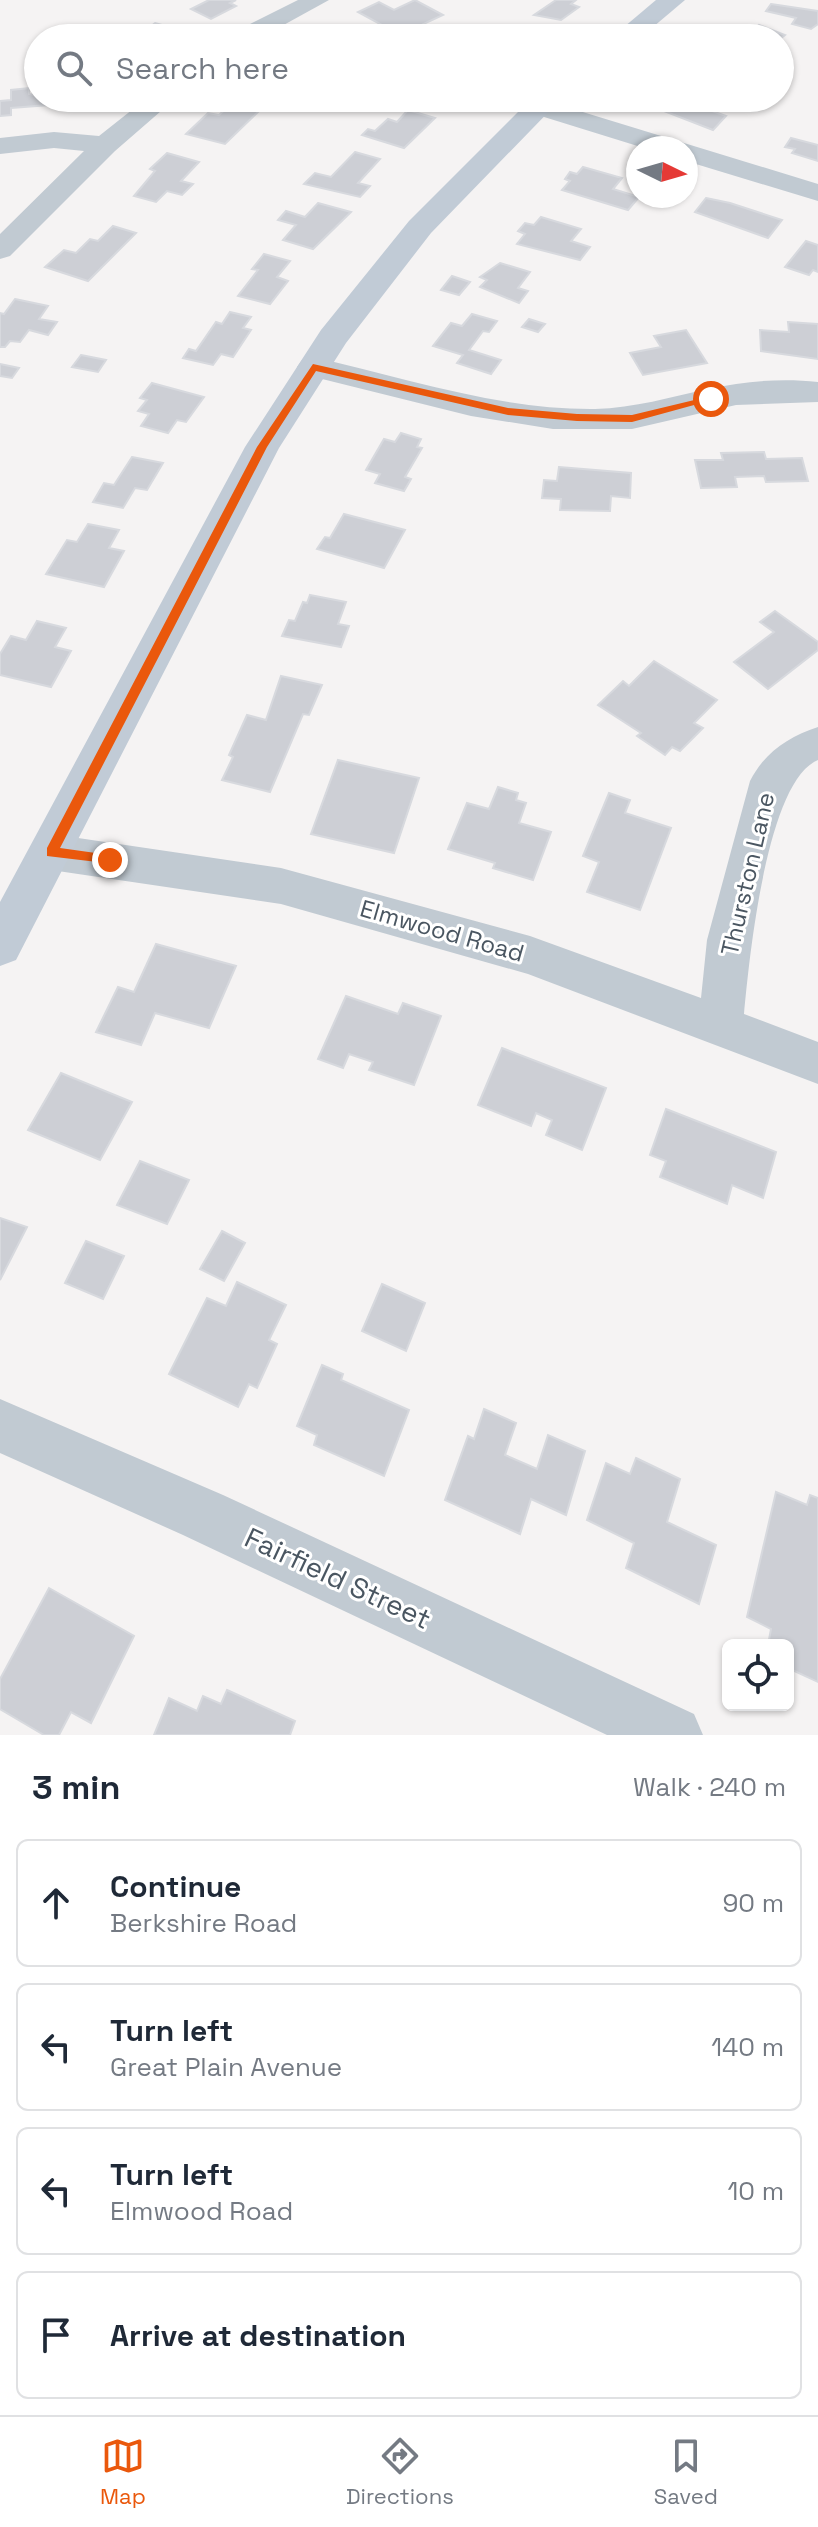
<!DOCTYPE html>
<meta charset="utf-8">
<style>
:root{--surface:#fff;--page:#f6f6f7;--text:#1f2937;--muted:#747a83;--line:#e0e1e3;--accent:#ea580c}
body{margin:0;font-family:"Space Grotesk",sans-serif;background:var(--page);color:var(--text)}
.controls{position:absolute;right:24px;bottom:24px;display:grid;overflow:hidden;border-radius:12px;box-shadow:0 2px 6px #0004}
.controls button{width:72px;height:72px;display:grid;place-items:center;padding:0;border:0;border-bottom:2px solid var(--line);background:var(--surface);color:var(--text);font:40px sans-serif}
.compass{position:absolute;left:626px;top:136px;width:72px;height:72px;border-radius:50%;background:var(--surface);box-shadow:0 2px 6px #0004;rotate:95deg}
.stop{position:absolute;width:24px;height:24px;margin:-18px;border:6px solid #ea580c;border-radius:50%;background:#fff}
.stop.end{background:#ea580c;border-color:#fff;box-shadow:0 2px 8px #0008}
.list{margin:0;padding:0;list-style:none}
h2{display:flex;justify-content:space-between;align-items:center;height:104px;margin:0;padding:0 32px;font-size:34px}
h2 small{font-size:26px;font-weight:400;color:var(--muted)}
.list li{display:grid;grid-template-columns:52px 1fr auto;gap:24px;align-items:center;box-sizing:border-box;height:128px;margin:0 16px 16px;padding:0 16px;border:2px solid var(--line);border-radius:12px}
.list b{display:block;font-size:30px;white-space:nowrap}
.list p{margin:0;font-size:26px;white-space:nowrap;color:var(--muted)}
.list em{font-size:26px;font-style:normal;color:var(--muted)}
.icon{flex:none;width:44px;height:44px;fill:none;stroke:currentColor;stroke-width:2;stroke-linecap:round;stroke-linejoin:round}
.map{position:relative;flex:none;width:818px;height:1735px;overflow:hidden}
.search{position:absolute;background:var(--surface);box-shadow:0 2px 6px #0004;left:24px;right:24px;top:24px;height:88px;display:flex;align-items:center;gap:20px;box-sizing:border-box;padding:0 28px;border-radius:44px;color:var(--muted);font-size:30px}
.sheet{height:680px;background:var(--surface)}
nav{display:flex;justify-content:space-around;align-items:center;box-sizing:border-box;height:112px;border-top:2px solid var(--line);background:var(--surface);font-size:22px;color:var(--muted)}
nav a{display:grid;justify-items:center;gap:4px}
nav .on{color:var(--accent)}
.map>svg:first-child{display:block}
</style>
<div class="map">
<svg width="818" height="1735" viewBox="0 0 818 1735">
<rect width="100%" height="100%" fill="#f5f3f3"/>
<!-- building -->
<g fill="#cdcfd5" stroke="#d7d9de" stroke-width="2">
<path d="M 209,0 L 236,0 L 230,3 L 236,6 L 211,19 L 191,9 Z"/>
<path d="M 415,0 L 443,15 L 400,35 L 358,12 L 379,2 L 394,10 Z"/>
<path d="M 556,0 L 576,0 L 571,4 L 579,7 L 561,20 L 534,15 Z"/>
<path d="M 771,4 L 818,11 L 818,24 L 811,29 L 792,24 L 796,18 L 766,11 Z"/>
<path d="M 155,23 L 172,28 L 163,36 L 172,38 L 136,38 Z"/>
<path d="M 759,25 L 785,35 L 780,39 L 742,38 Z"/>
<path d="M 338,28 L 354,37 L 313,38 L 321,37 Z"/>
<path d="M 508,29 L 530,36 L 497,38 Z"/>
<path d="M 29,88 L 29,94 L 48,98 L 49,105 L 11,108 L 11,115 L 0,116 L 0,101 L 11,100 L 11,90 Z"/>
<path d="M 424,98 L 460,98 L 448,108 Z"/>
<path d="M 667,98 L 691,98 L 717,107 L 712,111 L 726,116 L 713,130 L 656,108 Z"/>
<path d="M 231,104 L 259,111 L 225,144 L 186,134 L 208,113 L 219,115 Z"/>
<path d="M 408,110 L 435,118 L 404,148 L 362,135 L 368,129 L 375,131 L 388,119 L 397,122 Z"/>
<path d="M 791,138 L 818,145 L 818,161 L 792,153 L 795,149 L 785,147 Z"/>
<path d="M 355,152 L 380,159 L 358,183 L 370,186 L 360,197 L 304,184 L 315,173 L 331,177 Z"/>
<path d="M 167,153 L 199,162 L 181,181 L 193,184 L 182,195 L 167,191 L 156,202 L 134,196 L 155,171 L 150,169 Z"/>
<path d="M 583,167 L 622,178 L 613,189 L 639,197 L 628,210 L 562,190 L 570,181 L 565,179 L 570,172 L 577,174 Z"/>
<path d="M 706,198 L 730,203 L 782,220 L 768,238 L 695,212 Z"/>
<path d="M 318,203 L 351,212 L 313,249 L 283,240 L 296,225 L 278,220 L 286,211 L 305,217 Z"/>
<path d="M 541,217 L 581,229 L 571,241 L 590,247 L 580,260 L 517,244 L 525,234 L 518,231 L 525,223 L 534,225 Z"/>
<path d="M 113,226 L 136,233 L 88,281 L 45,267 L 64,250 L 76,253 L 90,239 L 98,241 Z"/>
<path d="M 806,241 L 818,245 L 818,272 L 813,270 L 809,275 L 785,267 Z"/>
<path d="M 264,254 L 290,261 L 277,277 L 288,281 L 270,304 L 238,296 L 258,270 L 252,269 Z"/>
<path d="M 500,263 L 530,272 L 518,288 L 528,291 L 519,303 L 480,287 L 487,280 L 480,277 Z"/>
<path d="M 452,276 L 470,282 L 459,295 L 441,290 Z"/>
<path d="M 15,299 L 48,306 L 39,319 L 57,322 L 48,335 L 29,330 L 20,342 L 10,341 L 5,347 L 0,347 L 0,313 L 4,314 Z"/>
<path d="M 230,312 L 251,317 L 243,328 L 251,330 L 233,357 L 221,354 L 213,365 L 183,358 L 189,349 L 196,351 L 216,322 L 222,324 Z"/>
<path d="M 472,314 L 497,321 L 489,332 L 483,331 L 469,350 L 501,360 L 491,374 L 457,363 L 463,355 L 433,346 L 451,323 L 462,326 Z"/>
<path d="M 529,319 L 545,324 L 538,332 L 522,327 Z"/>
<path d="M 788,322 L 818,324 L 818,359 L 761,351 L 760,330 L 789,332 Z"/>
<path d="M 686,330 L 707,363 L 643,375 L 630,353 L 661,347 L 654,336 Z"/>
<path d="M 81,355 L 106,360 L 98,372 L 72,367 Z"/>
<path d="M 0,364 L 19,368 L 12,378 L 0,376 Z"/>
<path d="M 152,383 L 204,397 L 186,422 L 177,420 L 168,433 L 141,426 L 149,414 L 138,411 L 147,400 L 140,398 Z"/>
<path d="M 401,433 L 421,439 L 417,447 L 422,448 L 405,477 L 411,479 L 404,491 L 375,483 L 380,474 L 366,470 L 384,439 L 395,442 Z"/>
<path d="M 764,452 L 766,459 L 802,458 L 808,481 L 766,482 L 764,476 L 735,477 L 737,487 L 701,488 L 695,460 L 723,460 L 721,453 Z"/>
<path d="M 132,457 L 163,463 L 147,490 L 135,488 L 123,508 L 93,502 L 104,483 L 114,485 Z"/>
<path d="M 559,467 L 631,473 L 630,498 L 611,496 L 610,511 L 560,510 L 561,499 L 542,498 L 544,480 L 557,481 Z"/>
<path d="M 344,514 L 405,530 L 384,568 L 317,549 L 325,537 L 330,538 Z"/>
<path d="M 88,524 L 119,530 L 109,548 L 124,551 L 104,587 L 46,574 L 67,540 L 77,542 Z"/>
<path d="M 310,595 L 346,602 L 338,624 L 349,626 L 341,647 L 282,636 L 289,620 L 295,621 L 303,602 L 307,603 Z"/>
<path d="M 775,611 L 818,642 L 818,650 L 768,689 L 734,662 L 774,632 L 760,622 Z"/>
<path d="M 37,621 L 66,628 L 55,647 L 71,651 L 51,687 L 0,675 L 0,654 L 11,636 L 26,640 Z"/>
<path d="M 654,661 L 717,700 L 694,723 L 703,728 L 680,751 L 672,747 L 665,755 L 637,736 L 641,733 L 598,705 L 623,681 L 629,686 Z"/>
<path d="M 281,676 L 322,685 L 309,715 L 303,714 L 270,792 L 222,780 L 233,757 L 229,755 L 247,715 L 266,720 Z"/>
<path d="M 338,760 L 419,778 L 394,853 L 311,834 Z"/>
<path d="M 498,787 L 518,793 L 516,800 L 526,803 L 519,823 L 551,832 L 533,880 L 493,868 L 495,863 L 448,849 L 467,803 L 489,809 Z"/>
<path d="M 609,793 L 630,800 L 625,813 L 671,828 L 640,910 L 587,892 L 599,862 L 583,856 Z"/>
<path d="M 156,944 L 236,966 L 209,1028 L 155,1013 L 141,1045 L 96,1032 L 118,987 L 134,992 Z"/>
<path d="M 346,996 L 398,1014 L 403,1003 L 441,1016 L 414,1085 L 369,1070 L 373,1062 L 349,1054 L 343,1068 L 318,1059 Z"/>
<path d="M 502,1048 L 606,1088 L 582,1150 L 546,1135 L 552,1120 L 536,1113 L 531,1126 L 478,1105 Z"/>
<path d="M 61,1073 L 132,1102 L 100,1160 L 28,1130 Z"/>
<path d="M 666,1109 L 776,1152 L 763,1198 L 732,1185 L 727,1204 L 660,1177 L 666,1161 L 650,1155 Z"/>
<path d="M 140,1161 L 189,1180 L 167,1224 L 117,1205 Z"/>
<path d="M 0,1218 L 27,1227 L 0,1280 Z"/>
<path d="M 222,1231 L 245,1243 L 224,1281 L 200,1269 Z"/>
<path d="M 86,1241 L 124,1256 L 103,1299 L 65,1283 Z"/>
<path d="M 237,1282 L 286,1305 L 269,1340 L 277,1344 L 257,1388 L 249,1384 L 238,1407 L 169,1374 L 207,1298 L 226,1306 Z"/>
<path d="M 382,1284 L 425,1303 L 406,1351 L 362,1331 Z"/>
<path d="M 322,1365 L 343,1374 L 341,1380 L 409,1410 L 384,1476 L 314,1445 L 317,1435 L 297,1426 Z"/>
<path d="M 484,1409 L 516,1423 L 505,1455 L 537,1469 L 548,1435 L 585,1451 L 566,1515 L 531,1499 L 520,1534 L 445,1500 L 468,1436 L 474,1439 Z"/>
<path d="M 636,1458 L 680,1479 L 667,1522 L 716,1545 L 699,1604 L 626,1568 L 634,1543 L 587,1520 L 606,1463 L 630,1474 Z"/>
<path d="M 776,1492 L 807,1505 L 810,1495 L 818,1498 L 818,1682 L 788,1668 L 788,1645 L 768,1645 L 771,1629 L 747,1617 Z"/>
<path d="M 49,1588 L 134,1636 L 91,1723 L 71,1712 L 59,1735 L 44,1735 L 0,1709 L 0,1679 Z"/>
<path d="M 227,1690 L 295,1721 L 290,1735 L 154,1735 L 169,1698 L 197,1711 L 203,1696 L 221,1704 Z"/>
</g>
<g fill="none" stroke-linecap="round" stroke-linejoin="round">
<!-- minor -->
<g fill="#c1cad2" fill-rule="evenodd">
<path d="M 298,0 L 329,0 L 260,38 L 229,38 L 232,33 Z"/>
<path d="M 147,98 L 176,98 L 115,151 L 10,256 L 0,259 L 0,234 L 84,151 L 54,148 L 0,154 L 0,138 L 54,132 L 99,136 Z"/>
<path d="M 537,98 L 818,184 L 818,201 L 686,161 L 686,148 L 644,148 L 528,112 L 524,106 L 528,100 Z"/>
<path d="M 313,357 C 405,378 500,410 595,409 C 635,408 670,397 709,389 C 744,381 782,378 818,382 L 818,402 L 736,405 L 632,429 L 553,429 L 471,416 L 302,374 L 297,367 L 302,360 Z"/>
<path d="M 818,727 L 818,760 C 766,781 749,962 744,1014 L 818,1042 L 818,1084 L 528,974 L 281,904 L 51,870 L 36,864 L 30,852 L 36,840 L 51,834 L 281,868 L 530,936 L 701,998 L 707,940 L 750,781 C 765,752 788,737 818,727 Z"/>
<path d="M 0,1399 L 223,1495 L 694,1714 L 703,1735 L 607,1735 L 183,1535 L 0,1453 Z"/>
</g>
<!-- secondary -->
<g fill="#c1cbd6" fill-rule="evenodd">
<path d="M 656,0 L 685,0 L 640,38 L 611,38 Z"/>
<path d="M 532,98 L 562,98 L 431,233 L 346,343 L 279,448 L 16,960 L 0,966 L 0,902 L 245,447 L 321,330 L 409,221 Z"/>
</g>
</g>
<!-- route -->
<path fill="#ea580c" d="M 313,364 L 508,408 L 577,414 L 632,415 L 711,396 L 716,399 L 632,422 L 577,421 L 508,415 L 316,371 L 267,447 L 60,848 L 110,855 L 116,860 L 114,864 L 47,856 L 47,848 L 257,447 Z"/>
<g text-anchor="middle" stroke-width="6" stroke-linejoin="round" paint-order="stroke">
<!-- street labels -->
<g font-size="24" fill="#4a5661" stroke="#fff">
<text transform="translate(748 874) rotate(-77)" y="8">Thurston Lane</text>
<text transform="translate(442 931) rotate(16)" y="8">Elmwood Road</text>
</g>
<!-- near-street labels -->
<g font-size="28" fill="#4a5661" stroke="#fff">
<text transform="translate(338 1578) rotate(25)" y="10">Fairfield Street</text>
</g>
</g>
</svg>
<div class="controls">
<button><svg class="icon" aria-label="locate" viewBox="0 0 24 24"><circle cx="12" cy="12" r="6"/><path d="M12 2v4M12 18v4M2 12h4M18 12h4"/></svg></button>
</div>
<svg class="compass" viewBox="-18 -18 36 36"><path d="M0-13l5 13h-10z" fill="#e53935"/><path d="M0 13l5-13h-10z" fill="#747a83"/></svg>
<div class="stop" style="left:711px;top:399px"></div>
<div class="stop end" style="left:110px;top:860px"></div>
<div class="search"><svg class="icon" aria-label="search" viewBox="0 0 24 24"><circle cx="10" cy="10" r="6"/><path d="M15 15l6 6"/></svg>Search here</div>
</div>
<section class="sheet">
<h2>3 min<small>Walk · 240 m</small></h2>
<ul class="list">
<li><svg class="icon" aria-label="ahead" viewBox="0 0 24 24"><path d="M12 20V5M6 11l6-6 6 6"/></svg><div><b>Continue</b><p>Berkshire Road</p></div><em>90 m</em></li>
<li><svg class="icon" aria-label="left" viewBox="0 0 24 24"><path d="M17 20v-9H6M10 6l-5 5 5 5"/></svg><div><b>Turn left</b><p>Great Plain Avenue</p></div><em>140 m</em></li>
<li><svg class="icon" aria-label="left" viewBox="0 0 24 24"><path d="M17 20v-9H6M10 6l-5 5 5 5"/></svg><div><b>Turn left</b><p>Elmwood Road</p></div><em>10 m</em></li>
<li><svg class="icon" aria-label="arrive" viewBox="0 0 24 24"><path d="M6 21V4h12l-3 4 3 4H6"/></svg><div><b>Arrive at destination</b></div></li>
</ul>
</section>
<nav>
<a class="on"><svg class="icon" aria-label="map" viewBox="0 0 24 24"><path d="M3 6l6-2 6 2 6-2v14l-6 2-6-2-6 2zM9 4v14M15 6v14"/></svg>Map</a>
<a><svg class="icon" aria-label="directions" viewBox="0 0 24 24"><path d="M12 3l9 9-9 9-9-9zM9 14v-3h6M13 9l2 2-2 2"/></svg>Directions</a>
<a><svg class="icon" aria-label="saved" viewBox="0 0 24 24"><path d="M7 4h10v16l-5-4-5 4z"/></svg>Saved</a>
</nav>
